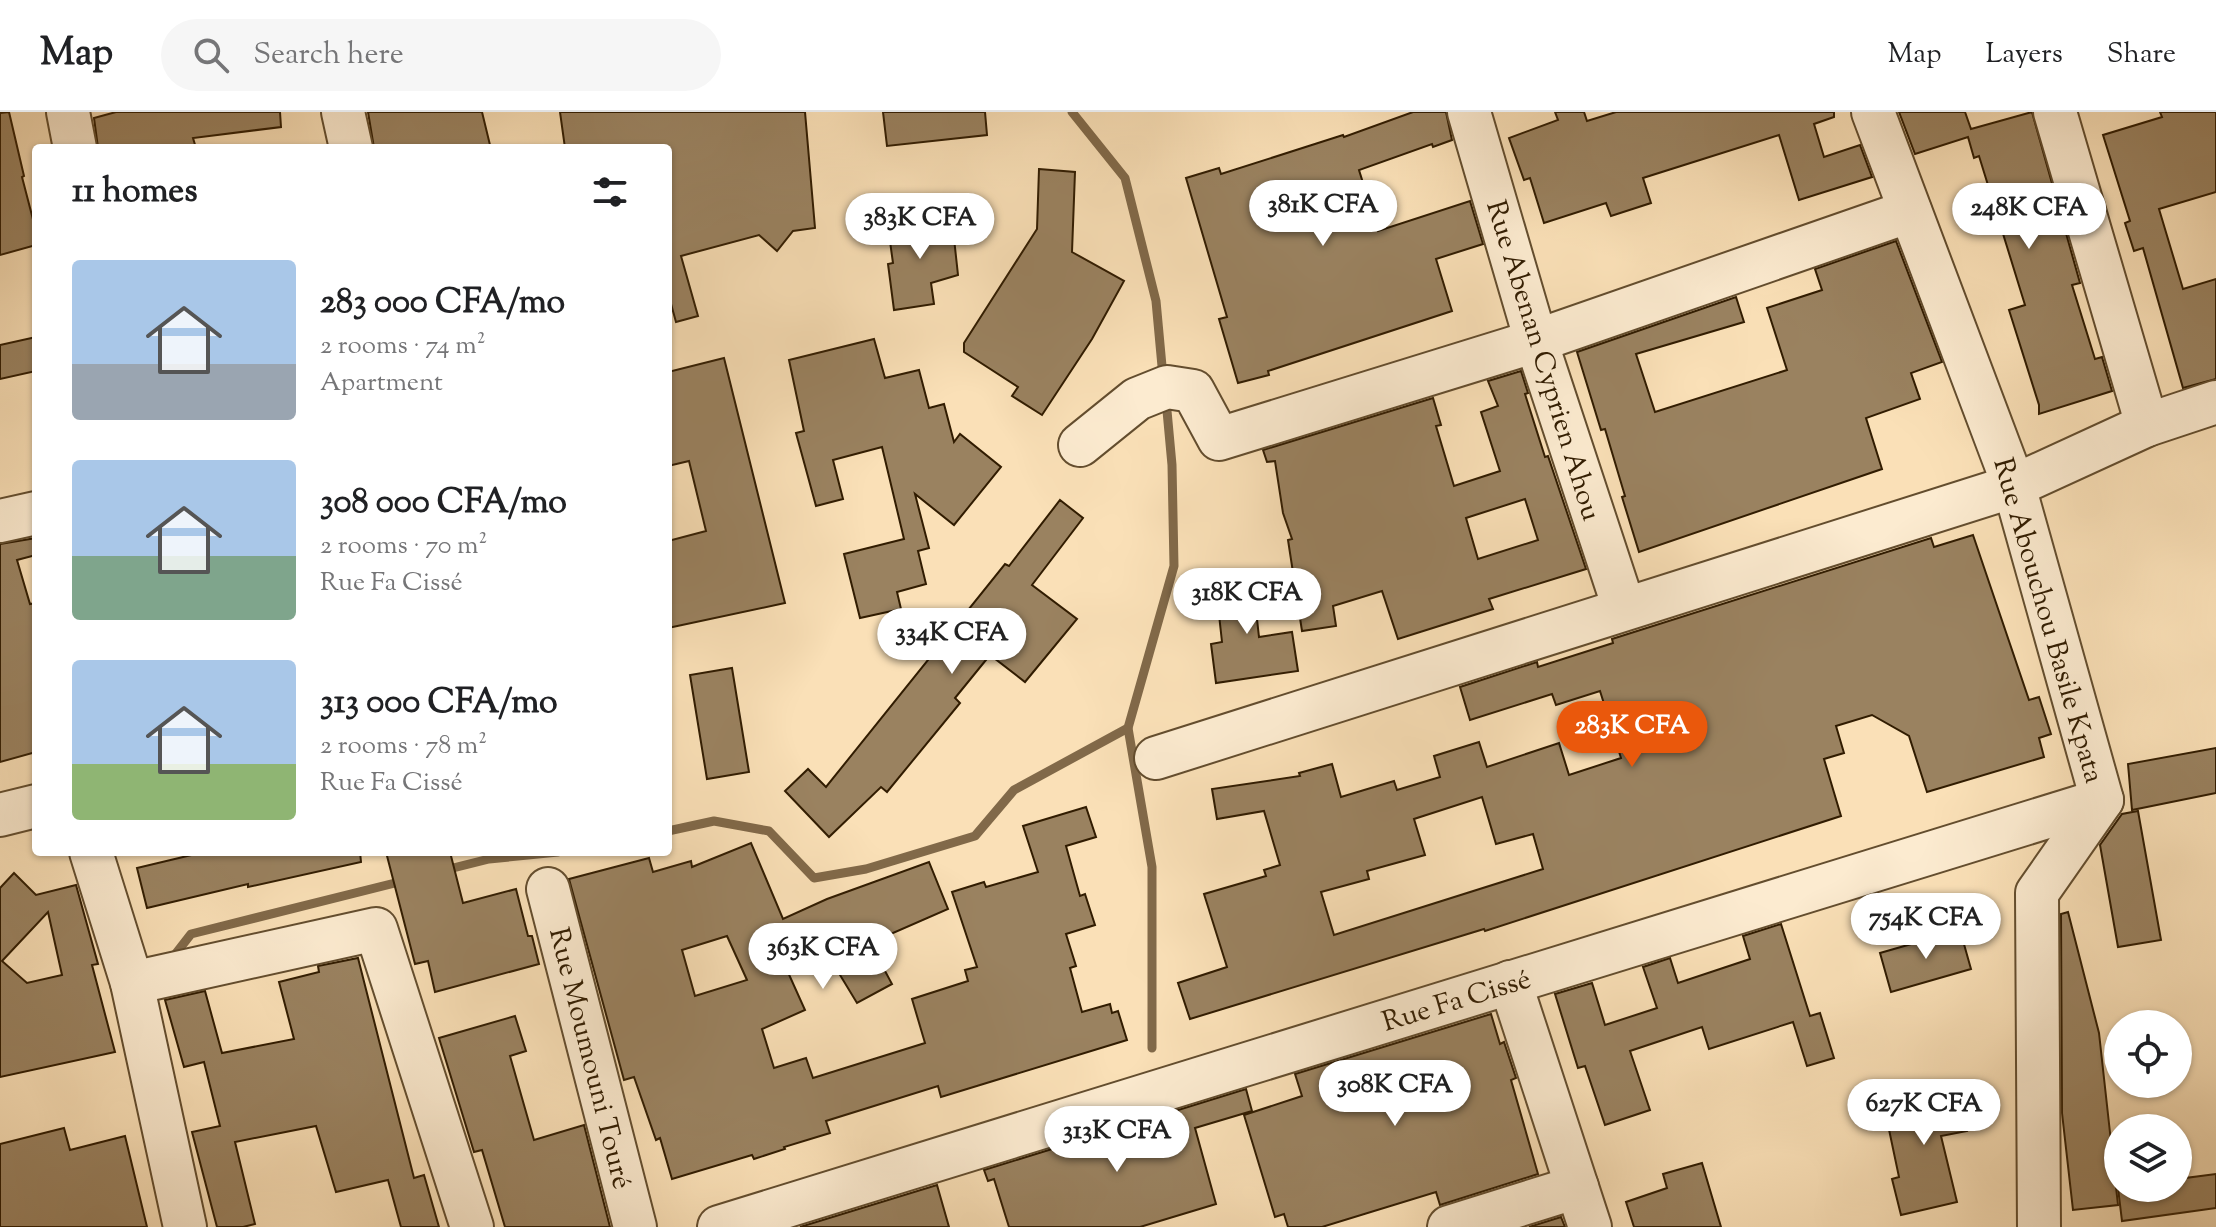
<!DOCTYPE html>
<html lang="en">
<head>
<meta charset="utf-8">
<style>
	:root { --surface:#fff; --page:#f6f6f6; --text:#202124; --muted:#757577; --line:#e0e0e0; --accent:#ea580c }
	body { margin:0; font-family:"Sorts Mill Goudy",serif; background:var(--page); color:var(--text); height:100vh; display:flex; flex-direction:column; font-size:30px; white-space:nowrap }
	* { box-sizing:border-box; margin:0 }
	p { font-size:26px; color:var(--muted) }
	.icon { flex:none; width:44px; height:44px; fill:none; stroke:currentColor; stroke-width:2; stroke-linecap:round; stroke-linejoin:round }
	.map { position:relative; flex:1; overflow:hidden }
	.drawer { position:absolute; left:32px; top:32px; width:640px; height:712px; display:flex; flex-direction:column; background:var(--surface); border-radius:8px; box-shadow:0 2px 6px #0004 }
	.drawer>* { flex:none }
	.controls { position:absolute; left:2104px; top:898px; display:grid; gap:16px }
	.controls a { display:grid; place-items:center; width:88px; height:88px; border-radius:50%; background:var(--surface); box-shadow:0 2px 6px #0004; font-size:40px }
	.price { position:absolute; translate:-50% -68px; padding:0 18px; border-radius:28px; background:#fff; color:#222; font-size:26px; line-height:52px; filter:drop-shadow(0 2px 4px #0008) }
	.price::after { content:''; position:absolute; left:50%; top:48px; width:24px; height:18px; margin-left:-12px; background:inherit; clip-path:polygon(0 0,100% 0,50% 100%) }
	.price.active { background:var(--accent); color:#fff }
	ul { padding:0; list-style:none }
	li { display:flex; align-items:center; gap:24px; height:200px; padding:0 40px }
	li span { display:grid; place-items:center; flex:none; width:224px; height:160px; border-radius:8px; color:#555 }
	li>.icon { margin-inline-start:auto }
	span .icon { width:96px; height:96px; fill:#fffc; stroke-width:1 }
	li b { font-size:34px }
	h2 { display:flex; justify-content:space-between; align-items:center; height:96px; padding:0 40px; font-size:34px }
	header { display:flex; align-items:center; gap:48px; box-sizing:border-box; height:112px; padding:0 40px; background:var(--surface); border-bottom:2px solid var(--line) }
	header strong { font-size:38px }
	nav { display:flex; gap:44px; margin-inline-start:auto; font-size:28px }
	.search { width:560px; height:72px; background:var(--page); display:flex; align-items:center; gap:20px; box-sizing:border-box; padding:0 28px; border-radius:44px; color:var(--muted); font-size:30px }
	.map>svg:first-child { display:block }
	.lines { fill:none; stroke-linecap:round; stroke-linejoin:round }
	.stream { stroke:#816949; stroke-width:9 }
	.building { fill:#9a8260; stroke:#311c01; stroke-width:2; fill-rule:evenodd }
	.minor-casing { stroke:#634d2e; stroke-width:46 }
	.minor { stroke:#fcebd0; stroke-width:42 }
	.labels { text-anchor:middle; stroke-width:6; stroke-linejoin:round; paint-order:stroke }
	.street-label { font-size:28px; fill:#311c01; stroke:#fcebd0 }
</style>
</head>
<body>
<header>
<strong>Map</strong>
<div class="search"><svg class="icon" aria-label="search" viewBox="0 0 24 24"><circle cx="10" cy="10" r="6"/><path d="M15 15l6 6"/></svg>Search here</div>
<nav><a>Map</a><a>Layers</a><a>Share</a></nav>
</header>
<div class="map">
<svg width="2216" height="1115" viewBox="0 0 2216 1115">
	<rect width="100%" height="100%" fill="#fae0b7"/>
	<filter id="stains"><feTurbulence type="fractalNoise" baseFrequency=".0025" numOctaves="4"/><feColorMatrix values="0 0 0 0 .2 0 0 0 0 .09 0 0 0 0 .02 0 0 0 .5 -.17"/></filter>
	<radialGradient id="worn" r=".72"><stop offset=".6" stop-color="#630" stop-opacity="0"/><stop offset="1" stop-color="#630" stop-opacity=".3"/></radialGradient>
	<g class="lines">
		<g class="stream">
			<path d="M1072,0L1125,66L1156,189L1163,265"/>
			<path d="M668,719L714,709L769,719L814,766L866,757L975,724L1014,678L1128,616"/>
			<path d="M445,758L489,747L558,740"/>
			<path d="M170,849L191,822L403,769"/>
			<path d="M1152,936V755L1128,616L1174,454L1172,353L1166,288"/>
		</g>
	</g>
	<g class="building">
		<path d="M9,0L24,64L22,65L36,119V133L0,143V1Z"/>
		<path d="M116,0H280L281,15L193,26L196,36H98L94,6Z"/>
		<path d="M368,0H482L490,33L478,36H374Z"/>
		<path d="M560,0H805L815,116L793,119L777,139L759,123L681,144L698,204L676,210L668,181V36H565Z"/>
		<path d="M883,0H985L987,23L887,34Z"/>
		<path d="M1413,0H1446L1452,28L1433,35L1432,32L1359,58L1378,119L1470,89L1483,132L1436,147L1452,199L1268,259L1269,263L1238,271L1219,207L1227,205L1186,66L1219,56L1221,62L1343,23L1344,25Z"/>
		<path d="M1555,0H1584L1587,9L1616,0H1834V5L1814,12L1824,45L1860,33L1872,65L1799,88L1779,23L1643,66L1651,91L1611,104L1606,91L1544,111L1530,66L1524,68L1509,26L1558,8Z"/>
		<path d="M1899,0H1965L1971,17L2032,0L2080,171L2072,173L2095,247L2102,245L2112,279L2039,302V293L2009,198L2025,193L1979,44L1974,46L1968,25L1915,42Z"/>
		<path d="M2160,0H2216V80L2159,97L2183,177L2216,167V267L2183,276L2143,136L2134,139L2125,111L2130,109L2103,23L2162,5Z"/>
		<path d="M1039,57L1075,60L1072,140L1124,169L1092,227L1042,303L1012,284L1018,275L964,240V231L1037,117Z"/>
		<path d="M952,108L958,163L931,171L934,192L894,198L888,152L893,151L888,115Z"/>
		<path d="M1896,129L1942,250L1911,261L1920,287L1866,306L1882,357L1639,440L1622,385L1625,384L1605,317L1601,318L1577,240L1736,185L1744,210L1636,242L1655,300L1787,258L1767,196L1822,178L1815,157Z"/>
		<path d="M36,225V259L0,267V233Z"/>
		<path d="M874,227L885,266L919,258L929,296L944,292L954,330L960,322L1001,355L954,413L915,382L929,436L918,439L926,472L897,480L901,497L860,506L844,442L904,427L882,335L833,348L843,387L816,394L796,321L804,319L789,248Z"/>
		<path d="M724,246L785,491L668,516V429L706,419L689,349L668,354V260Z"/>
		<path d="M1521,259L1528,281L1525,282L1545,345L1548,344L1586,457L1489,487L1493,497L1398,527L1382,479L1333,494L1336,514L1302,519L1288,428L1292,427L1283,401L1275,349L1267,350L1263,338L1433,286L1441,313L1436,314L1454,374L1500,359L1481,300L1498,294L1488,269ZM1525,387L1538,428L1478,447L1466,406Z"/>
		<path d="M1060,388L1083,406L1032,473L1077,507L1025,570L990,543L955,586L960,591L887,680L881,675L829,725L785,679L808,657L826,675L1005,452L1009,454Z"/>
		<path d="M1973,423L2029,588L2039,585L2051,622L2039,626L2044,645L1927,680L1909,624L1872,603L1836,614L1844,641L1824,647L1841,704L1485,819L1484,817L1190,907L1178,871L1227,855L1204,782L1266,764L1264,758L1280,753L1264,699L1217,707L1212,677L1300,664L1299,661L1332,652L1341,685L1394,669L1397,678L1440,665L1434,644L1479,630L1487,655L1559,631L1569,663L1621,646L1600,579L1556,593L1552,582L1470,608L1460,575L1537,550L1538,555L1613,531L1612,527L1931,426L1934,435ZM1482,685L1496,732L1533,722L1543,757L1334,823L1321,780L1369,767L1367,759L1425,743L1414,707Z"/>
		<path d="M36,426V443L17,448L30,492L36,491V640L0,650V432Z"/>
		<path d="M1252,462L1259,525L1292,520L1298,559L1216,571L1211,532L1222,530L1215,466Z"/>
		<path d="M732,556L749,660L707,667L690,563Z"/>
		<path d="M2216,636V681L2132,698L2128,652Z"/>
		<path d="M1086,695L1096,725L1066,734L1080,784L1085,782L1095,813L1066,822L1076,854L1070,856L1082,900L1110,892L1112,901L1118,899L1127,928L941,985L938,974L826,1009L830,1021L784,1035L785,1037L754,1047L752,1043L672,1067L660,1026L656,1028L634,965L624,968L569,767L649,746L653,760L691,749L692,755L751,731L783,807L827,787L929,750L948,797L870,831L892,872L857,891L820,830L782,847L805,898L762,917L774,956L806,946L813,966L925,931L912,887L968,869L965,858L977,855L952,780L984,770L986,775L1038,760L1023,714ZM727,824L747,868L695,884L682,838Z"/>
		<path d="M2138,699L2161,828L2118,835L2100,733L2122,702Z"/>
		<path d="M204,740H360L361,750L248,775V772L147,796L137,756Z"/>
		<path d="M386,740H450L463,791L516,777L528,824H532L539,852L435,880L428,849L415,852Z"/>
		<path d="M14,761L36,783L76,773L98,852L92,853L115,940L0,965V776ZM48,800L62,863L27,871L2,849Z"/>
		<path d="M2068,800L2099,921L2118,1093L2073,1098L2062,1001L2061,802Z"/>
		<path d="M1781,812L1810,904L1820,901L1834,946L1807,954L1793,910L1709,937L1702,915L1630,939L1650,998L1605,1013L1585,954L1578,956L1555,882L1592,871L1605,913L1657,896L1643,855L1670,846L1678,871L1750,847L1743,824Z"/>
		<path d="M1960,818L1971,857L1891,880L1880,841Z"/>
		<path d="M358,846L414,1066L424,1063L439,1115H401L388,1068L336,1080L316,1014L235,1030L255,1112L243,1115H217L192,1020L220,1014L204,950L184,955L165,888L205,879L222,941L294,927L279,870L319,860L318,854Z"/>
		<path d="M1491,902L1500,932L1504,930L1516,966L1511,968L1538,1062L1440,1093L1436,1080L1322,1115H1288L1284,1102L1275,1105L1244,1003L1302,984L1295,962Z"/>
		<path d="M515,904L526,939L510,944L534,1028L584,1013L610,1115H505L482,1038L474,1040L439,926Z"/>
		<path d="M1958,974L1967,1019L1941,1024L1957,1090L1901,1103L1892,1067L1899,1065L1883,989Z"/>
		<path d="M1246,977L1252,999L1195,1016L1216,1092L1140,1115H1009L994,1067L988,1069L984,1058Z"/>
		<path d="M64,1016L70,1038L125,1024L147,1115H0V1032Z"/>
		<path d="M1702,1051L1721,1115H1634L1626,1090L1667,1076L1663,1062Z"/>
		<path d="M2216,1062V1096L2122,1109L2118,1076H2178V1067Z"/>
		<path d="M937,1073L949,1115H800Z"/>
		<path d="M1561,1105L1565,1115H1529Z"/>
	</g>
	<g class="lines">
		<g class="minor-casing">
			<g id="minor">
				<path d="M68,0L75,36"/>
				<path d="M343,0L351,36"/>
				<path d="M1469,0L1536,229L1624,496"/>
				<path d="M1873,0L2014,374L2102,688L2037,781L2039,1115"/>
				<path d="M2055,0L2147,313"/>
				<path d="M1080,333L1137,287L1167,275L1193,279L1219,327L1536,229L1910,99"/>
				<path d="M0,409L36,401"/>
				<path d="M1156,646L2014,374L2147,313L2216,290"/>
				<path d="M0,703L36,694"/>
				<path d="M91,740L132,871L185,1115"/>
				<path d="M548,777L635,1115"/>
				<path d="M1510,870L1590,1115"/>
				<path d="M132,871L376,817L472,1115"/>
				<path d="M719,1115L2102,688"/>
				<path d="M1449,1115L1577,1075"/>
			</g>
		</g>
		<use href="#minor" class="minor"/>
	</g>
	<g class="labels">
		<g class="street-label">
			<text transform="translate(1545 248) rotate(73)" y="10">Rue Abenan Cyprien Ahou</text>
			<text transform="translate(2050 508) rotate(74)" y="10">Rue Abouchou Basile Kpata</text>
			<text transform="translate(1456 887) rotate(-17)" y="10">Rue Fa Cissé</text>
			<text transform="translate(592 946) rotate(76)" y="10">Rue Moumouni Touré</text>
		</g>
	</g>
	<rect width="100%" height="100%" filter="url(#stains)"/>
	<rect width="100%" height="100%" fill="url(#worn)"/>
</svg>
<div class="controls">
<a><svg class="icon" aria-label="locate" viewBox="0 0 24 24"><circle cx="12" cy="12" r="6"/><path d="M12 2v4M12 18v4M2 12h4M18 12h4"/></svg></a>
<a><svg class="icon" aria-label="layers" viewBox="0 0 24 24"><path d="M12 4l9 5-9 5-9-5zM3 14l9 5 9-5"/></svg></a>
</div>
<b class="price" style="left:1323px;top:136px">381K CFA</b>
<b class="price" style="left:2029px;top:139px">248K CFA</b>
<b class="price" style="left:920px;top:149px">383K CFA</b>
<b class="price" style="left:1247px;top:524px">318K CFA</b>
<b class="price" style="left:952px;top:564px">334K CFA</b>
<b class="price active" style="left:1632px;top:657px">283K CFA</b>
<b class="price" style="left:1926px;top:849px">754K CFA</b>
<b class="price" style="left:823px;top:879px">363K CFA</b>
<b class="price" style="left:1395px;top:1016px">308K CFA</b>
<b class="price" style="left:1924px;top:1035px">627K CFA</b>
<b class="price" style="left:1117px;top:1062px">313K CFA</b>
<section class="drawer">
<h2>11 homes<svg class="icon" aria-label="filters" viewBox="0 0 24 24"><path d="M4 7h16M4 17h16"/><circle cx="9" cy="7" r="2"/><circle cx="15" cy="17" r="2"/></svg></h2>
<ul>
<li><span style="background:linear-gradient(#a9c7e8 65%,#9aa5b1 0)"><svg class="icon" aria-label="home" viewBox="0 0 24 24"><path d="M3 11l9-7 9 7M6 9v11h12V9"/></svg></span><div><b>283 000 CFA/mo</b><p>2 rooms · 74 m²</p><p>Apartment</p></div></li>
<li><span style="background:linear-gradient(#a9c7e8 60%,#7fa58c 0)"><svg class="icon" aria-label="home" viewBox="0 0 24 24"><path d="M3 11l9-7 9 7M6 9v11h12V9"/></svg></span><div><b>308 000 CFA/mo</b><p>2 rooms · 70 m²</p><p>Rue Fa Cissé</p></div></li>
<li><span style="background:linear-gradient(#a9c7e8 65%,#8fb573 0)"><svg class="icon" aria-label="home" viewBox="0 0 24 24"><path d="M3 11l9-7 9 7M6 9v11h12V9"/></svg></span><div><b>313 000 CFA/mo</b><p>2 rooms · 78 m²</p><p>Rue Fa Cissé</p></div></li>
</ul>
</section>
</div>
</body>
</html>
